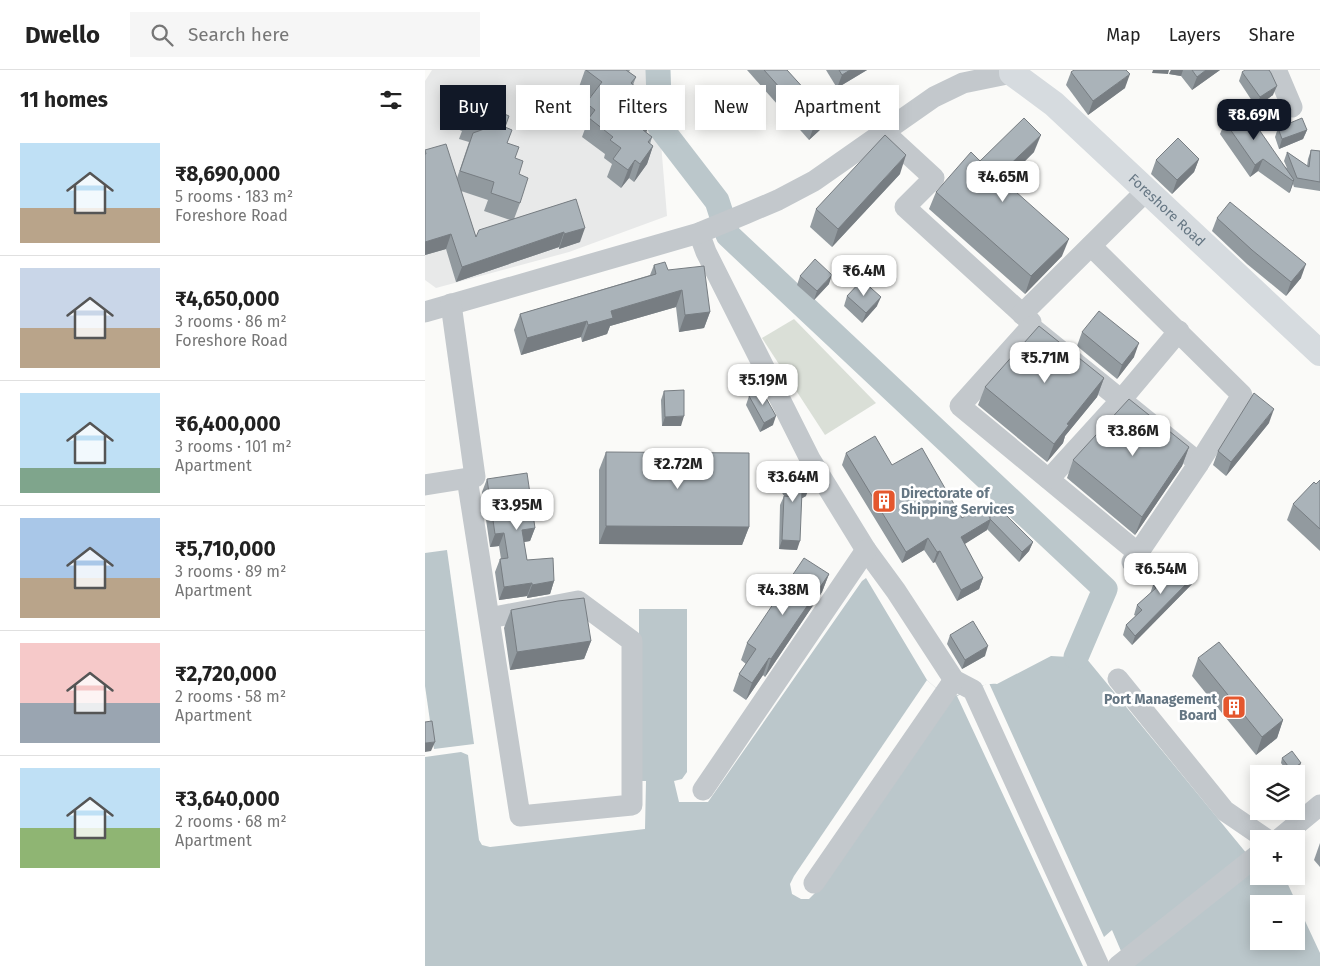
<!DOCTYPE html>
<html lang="en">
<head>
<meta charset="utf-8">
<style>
	:root { --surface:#fff; --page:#f6f6f6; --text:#222; --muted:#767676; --line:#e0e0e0; --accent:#111827 }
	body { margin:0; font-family:"Fira Sans",sans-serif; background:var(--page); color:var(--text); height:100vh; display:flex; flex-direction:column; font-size:19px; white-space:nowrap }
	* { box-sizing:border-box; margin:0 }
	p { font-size:16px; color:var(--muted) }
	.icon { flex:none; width:28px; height:28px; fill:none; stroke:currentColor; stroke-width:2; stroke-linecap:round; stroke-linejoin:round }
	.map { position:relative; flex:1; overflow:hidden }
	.details { display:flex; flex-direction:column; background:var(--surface); width:425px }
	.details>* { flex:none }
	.hud { position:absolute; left:15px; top:15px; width:475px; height:45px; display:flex; gap:10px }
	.fabs { position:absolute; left:825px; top:695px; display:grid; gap:10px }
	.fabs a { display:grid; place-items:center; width:55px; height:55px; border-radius:0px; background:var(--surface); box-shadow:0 2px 12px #0003; font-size:25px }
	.price { position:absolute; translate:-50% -42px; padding:0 11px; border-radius:10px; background:#fff; color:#222; font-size:16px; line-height:32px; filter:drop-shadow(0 1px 2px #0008) }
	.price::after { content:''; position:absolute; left:50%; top:30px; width:15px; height:11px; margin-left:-8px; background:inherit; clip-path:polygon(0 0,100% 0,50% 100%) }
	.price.current { background:var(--accent); color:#fff }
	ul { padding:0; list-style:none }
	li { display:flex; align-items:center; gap:15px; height:125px; padding:0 20px }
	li+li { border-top:1px solid var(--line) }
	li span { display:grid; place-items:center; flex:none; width:140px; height:100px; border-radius:0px; color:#555 }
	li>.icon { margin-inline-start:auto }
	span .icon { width:60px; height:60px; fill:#fffc; stroke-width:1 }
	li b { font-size:21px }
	h2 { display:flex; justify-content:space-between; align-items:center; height:60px; padding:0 20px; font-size:21px }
	.tag { padding:0 18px; border-radius:0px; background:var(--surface); box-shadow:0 2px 12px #0003; font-size:18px; line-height:45px }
	.tag.current { background:var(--accent); color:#fff }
	header { display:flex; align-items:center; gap:30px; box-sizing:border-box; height:70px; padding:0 25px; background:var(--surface); border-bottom:1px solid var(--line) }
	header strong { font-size:24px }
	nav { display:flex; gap:28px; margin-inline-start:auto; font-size:18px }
	.search { width:350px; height:45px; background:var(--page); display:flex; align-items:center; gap:12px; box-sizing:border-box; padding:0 18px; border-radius:0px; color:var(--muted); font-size:19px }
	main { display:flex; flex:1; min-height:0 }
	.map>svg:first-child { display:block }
	.built { fill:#e8e9e9 }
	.green { fill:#dadfd7 }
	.water { fill:#bbc7cb; fill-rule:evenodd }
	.pier { fill:#fafaf8 }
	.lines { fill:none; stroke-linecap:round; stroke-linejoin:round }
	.river { stroke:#bbc7cb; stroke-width:25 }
	.minor { stroke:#c3c8cc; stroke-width:21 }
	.major { stroke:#d6dbdf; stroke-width:26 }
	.wall { fill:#929a9f; fill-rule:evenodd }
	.shaded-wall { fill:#777d82 }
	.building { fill:#aab3b9; stroke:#777d82 }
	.labels { text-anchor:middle; stroke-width:5; stroke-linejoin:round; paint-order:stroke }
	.street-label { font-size:14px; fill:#657683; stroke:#fff }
	.poi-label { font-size:14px; font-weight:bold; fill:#657683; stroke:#fff; text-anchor:start }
</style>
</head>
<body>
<header>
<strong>Dwello</strong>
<div class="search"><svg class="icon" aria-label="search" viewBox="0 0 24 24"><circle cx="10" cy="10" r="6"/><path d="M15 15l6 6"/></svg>Search here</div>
<nav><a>Map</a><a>Layers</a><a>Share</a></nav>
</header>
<main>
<section class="details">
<h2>11 homes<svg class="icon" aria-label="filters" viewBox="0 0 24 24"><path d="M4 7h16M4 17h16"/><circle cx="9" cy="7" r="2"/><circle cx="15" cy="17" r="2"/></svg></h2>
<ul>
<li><span style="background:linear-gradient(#bfe0f5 65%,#b9a48a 0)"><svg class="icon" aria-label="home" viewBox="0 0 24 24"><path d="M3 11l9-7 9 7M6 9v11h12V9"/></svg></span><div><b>₹8,690,000</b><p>5 rooms · 183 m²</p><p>Foreshore Road</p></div></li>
<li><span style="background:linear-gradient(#c9d6e8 60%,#b9a48a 0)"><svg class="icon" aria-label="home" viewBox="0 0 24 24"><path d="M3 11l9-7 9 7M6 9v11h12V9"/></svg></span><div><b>₹4,650,000</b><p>3 rooms · 86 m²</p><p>Foreshore Road</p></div></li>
<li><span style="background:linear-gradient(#bfe0f5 75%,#7fa58c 0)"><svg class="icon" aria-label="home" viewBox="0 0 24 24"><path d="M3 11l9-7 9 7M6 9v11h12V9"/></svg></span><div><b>₹6,400,000</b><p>3 rooms · 101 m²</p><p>Apartment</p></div></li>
<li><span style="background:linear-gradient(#a9c7e8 60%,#b9a48a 0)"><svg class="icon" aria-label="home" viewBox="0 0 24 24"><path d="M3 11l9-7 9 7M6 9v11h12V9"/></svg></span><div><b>₹5,710,000</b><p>3 rooms · 89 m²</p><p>Apartment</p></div></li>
<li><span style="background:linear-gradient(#f6c9c9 60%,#9aa5b1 0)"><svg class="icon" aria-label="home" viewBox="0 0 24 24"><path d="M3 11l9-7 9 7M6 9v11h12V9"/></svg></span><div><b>₹2,720,000</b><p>2 rooms · 58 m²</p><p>Apartment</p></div></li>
<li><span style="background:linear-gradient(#bfe0f5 60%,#8fb573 0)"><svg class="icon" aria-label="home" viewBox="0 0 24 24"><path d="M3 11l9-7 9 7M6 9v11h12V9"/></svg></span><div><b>₹3,640,000</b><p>2 rooms · 68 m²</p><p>Apartment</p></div></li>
</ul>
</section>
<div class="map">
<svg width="895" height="896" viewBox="0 0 895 896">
	<rect width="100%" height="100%" fill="#fafaf8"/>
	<path class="built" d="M7,0H230L242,146L144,182L11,218L0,210V11Z"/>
	<path class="green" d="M369,249L451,333L400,365L337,268Z"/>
	<g class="water">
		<path d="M22,480L49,674L9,679L0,616V483Z"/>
		<path d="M441,508L502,610L522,628C539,625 556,612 572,614L626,586L661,588L827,790L834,796V806H859L895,883V896H0V687L36,682L43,685L54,770L57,775L65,777L220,759L221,711H214V539H262V702L257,709L249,711L254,732H283L437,511ZM834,834H871V871H834Z"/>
	</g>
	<g class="pier">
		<path d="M502,610L522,628L391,822L384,829H376L367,824L365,814L369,806Z"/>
		<path d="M564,613L679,867L687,860L696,881L708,896H658L532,626Z"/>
	</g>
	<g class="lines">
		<path class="river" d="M233,0L235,57L292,131L303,165L680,519L651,587"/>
		<g class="minor">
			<path d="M848,0L853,4L867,37"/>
			<path d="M459,62L509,108L480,137L606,252V257L774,393"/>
			<path d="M274,163L281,182L385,389L441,480L471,521L529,610L548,620L674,896"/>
			<path d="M666,176L817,325L774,393L707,492"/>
			<path d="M0,242L274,163L320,144L353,130L389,111L509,27L538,13L587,3"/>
			<path d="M597,244L721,121"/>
			<path d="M606,257L535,336L713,483"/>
			<path d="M42,408L95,746L207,735V571L153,531L64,548"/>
			<path d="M624,409L696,330L754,261"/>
			<path d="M0,415L50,407L26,234"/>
			<path d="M693,609L800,741L841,769"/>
			<path d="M278,720L441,480"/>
			<path d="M854,769L895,735"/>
			<path d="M389,813L529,610"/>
			<path d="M693,896L834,784"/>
		</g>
		<path class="major" id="s1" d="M587,0V3L629,34L895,283"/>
	</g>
	<g class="wall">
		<path d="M160,0H205L204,2L211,7L208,15L216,21L212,31L218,44L226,50L221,62L227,67L225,74L228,76L222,94L209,112L204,108L196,118L182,107L187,94L179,88L180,84L157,67L161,56L155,51L161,33L166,27L154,17Z"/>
		<path d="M322,0H362L397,58L384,70Z"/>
		<path d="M401,0H442L412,18Z"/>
		<path d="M746,0H795L767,20L756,6L744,4Z"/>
		<path d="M646,2L700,18L663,45L641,15Z"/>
		<path d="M817,2L848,25L831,37L814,11Z"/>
		<path d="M45,22L68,30L75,42L80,57L82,73L90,88L94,104L95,133L89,149L151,129L155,172L134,179V177L31,212L21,179L0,185V80L32,108L44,72L34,69L37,61L32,59ZM36,121L63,130L59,141L85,150L51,167Z"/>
		<path d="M800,52L862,98L859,91L862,82L882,96L883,89L886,80L895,81V121L869,117L868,114L865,122L864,123L833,101L825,107L795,64Z"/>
		<path d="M853,58L882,60L878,69L854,79L850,67Z"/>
		<path d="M609,82L579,112L637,186L600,224L504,139L511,122L555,91Z"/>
		<path d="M774,89L769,102L747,124L726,104L731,90Z"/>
		<path d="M475,104L407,177L385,157L391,139Z"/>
		<path d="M792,148L876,208L861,226L822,194L787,161Z"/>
		<path d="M229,195L243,200L285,242L279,258L254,262L251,237L185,256L182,264L157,272L156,267L96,285L89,260L95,244L225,205Z"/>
		<path d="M375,206L404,214L389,230L372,215Z"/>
		<path d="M422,226L452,236L437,253L419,236Z"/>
		<path d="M657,262L709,287L692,309L652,276Z"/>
		<path d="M679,308L672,327L640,366L638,373L622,392L553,335L560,317Z"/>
		<path d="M239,321L256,356H237L236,330Z"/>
		<path d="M324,326L348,355L335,362L321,335Z"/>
		<path d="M844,353L801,406L788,395L793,381Z"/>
		<path d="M764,377L757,396L710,465L642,408L648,390Z"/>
		<path d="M181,382L324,457L317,475L174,474V400Z"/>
		<path d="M421,383L467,395L537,448L565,447L608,472L604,481L594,492L562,459V460L539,474L558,508L554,519L532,531L510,492L508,493L499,480L477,493L417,395Z"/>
		<path d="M355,403L381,426L377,428L372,480L354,479L355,435L359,426L351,413Z"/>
		<path d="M62,409L110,458L105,471L99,472L102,490L129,511L125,524L102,528V526L74,530L70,502L75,489H76L74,476L65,477L57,422Z"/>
		<path d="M895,410V481L862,450L868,434Z"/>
		<path d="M404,504L397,522L340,607L338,605L321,630L308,621L314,604L321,594L316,590L322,573Z"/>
		<path d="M770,505L767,514L707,575L698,565L701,555L711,546L709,545L712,535L725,524L728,515Z"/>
		<path d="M86,540L166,571L159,589L85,600L79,558Z"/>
		<path d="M525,565L560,586L537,599L522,574Z"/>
		<path d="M773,588L858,650L852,668L831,685L767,606Z"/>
		<path d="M857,688L874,698L866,704H864L856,693Z"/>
		<path d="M895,773V797L889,790Z"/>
	</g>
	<g class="shaded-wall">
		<path d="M425,0H442L412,18L417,5Z"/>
		<path d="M728,0H744L743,4L727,3Z"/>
		<path d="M746,0H758L756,6L744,4Z"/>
		<path d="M781,0H795L767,20L772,7Z"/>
		<path d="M705,4L700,18L663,45L668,31Z"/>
		<path d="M852,16L848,25L831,37L835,27Z"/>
		<path d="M216,21L209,39L210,29Z"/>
		<path d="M402,44L397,58L384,70L389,56Z"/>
		<path d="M226,50L219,68L218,60Z"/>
		<path d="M882,60L878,69L854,79L857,69Z"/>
		<path d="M616,65L609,82L567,124L573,106Z"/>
		<path d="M228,76L222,94L209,112L215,94Z"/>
		<path d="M481,85L475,104L407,177L413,159Z"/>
		<path d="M774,89L769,102L747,124L752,110Z"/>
		<path d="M838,89L833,101L825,107L830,95Z"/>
		<path d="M210,90L204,108L196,118L203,100Z"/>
		<path d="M869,110L865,122L864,123L868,111Z"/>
		<path d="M160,158L155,172L134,179L139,164Z"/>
		<path d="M139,162L134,177L31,212L37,197Z"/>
		<path d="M26,164L21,179L0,185V172Z"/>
		<path d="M644,169L637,186L600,224L606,206Z"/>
		<path d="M881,194L876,208L861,226L866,212Z"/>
		<path d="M407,205L404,214L389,230L392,221Z"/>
		<path d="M257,220L251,237L185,256L182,264L157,272L163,255L186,241Z"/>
		<path d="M456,227L452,236L437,253L441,243Z"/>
		<path d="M285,242L279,258L254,262L260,245Z"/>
		<path d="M162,251L156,267L96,285L102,268Z"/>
		<path d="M714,273L709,287L692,309L697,295Z"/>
		<path d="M679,308L672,327L640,366L638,373L622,392L629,374L642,354Z"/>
		<path d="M849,339L844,353L801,406L806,392Z"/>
		<path d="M259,346L256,356H237L240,347Z"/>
		<path d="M351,346L348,355L335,362L339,353Z"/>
		<path d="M764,377L757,396L710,465L717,447Z"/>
		<path d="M385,416L381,426L374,430L377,421Z"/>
		<path d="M566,449L562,460L532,479L536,467Z"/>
		<path d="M181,456L324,457L317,475L174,474Z"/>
		<path d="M110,458L105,471L92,473L97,460Z"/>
		<path d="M79,463L74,476L65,477L70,464Z"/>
		<path d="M503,468L499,480L477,493L481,482Z"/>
		<path d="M357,470L375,471L372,480L354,479Z"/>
		<path d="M608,472L604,481L594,492L597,482Z"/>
		<path d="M515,481L510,492L508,493L512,482Z"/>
		<path d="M404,504L397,522L340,607L346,589Z"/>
		<path d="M770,505L767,514L707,575L710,566Z"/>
		<path d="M558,508L554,519L532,531L536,520Z"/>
		<path d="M129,511L125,524L102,528L107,515Z"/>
		<path d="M107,513L102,526L74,530L79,517Z"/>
		<path d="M166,571L159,589L85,600L92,582Z"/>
		<path d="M563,576L560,586L537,599L540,590Z"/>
		<path d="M344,588L338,605L321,630L327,613Z"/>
		<path d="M858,650L852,668L831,685L837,667Z"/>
		<path d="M10,672L6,681L0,682V673Z"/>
		<path d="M876,693L874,698L866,704H865L866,700Z"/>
	</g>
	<g class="building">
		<path d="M161,0H201L211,7L206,13L216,21L210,29L221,37L216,43L226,50L218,60L227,67L223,72L228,76L215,94L210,90L203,100L188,89L196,78L185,70L188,67L164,48L170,40L161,33L177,12Z"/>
		<path d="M339,0H362L402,44L389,56Z"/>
		<path d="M414,0H425L417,5Z"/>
		<path d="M649,0H701L705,4L668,31L646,2Z"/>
		<path d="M767,0H781L772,7Z"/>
		<path d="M820,0H844L846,3L852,16L835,27L817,2Z"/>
		<path d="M53,17L71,23L68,30L78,33L75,42L84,46L80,57L87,60L82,73L94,77L90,88L98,91L94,104L103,108L95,133L66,123L69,112L35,101L48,63L62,58L41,51L44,43L39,41L45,22L51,24Z"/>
		<path d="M819,38L869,110L868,111L838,89L830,95L800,52Z"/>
		<path d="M599,48L616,65L573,106L644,169L606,206L511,122L546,82L555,91Z"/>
		<path d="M877,48L882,60L857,69L853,58Z"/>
		<path d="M460,65L481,85L413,159L391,139Z"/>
		<path d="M753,68L774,89L752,110L731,90Z"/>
		<path d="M21,74L51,167L54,160L151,129L160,158L139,164V162L37,197L26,164L0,172V84H1L0,80Z"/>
		<path d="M886,80L895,81V112L872,108L862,82L884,97Z"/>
		<path d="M805,132L881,194L866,212L827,180L792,148Z"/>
		<path d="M390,189L407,205L392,221L375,206Z"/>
		<path d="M240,192L243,200L279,196L285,242L260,245L257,220L186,241L188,248L163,255L162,251L102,268L95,244L231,204L229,195Z"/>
		<path d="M437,210L456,227L441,243L422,226Z"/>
		<path d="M674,241L714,273L697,295L657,262Z"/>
		<path d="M614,256L679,308L642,354L644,355L629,374L560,317Z"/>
		<path d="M336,319L351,346L339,353L324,326Z"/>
		<path d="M259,320V346L240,347L239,321Z"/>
		<path d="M829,323L849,339L806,392L793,381Z"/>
		<path d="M704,329L764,377L717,447L648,390Z"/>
		<path d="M450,366L467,395L497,378L537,448L557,435L566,449L536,467L558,508L536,520L515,481L512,482L503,468L481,482L421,383Z"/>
		<path d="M181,382L324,383V457L181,456Z"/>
		<path d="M372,394L385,416L377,421L375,471L357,470L359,426L368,427L355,403Z"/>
		<path d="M102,403L110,458L97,460L102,490L128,488L129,511L107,515V513L79,517L75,489L83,488L79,463L70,464L62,409Z"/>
		<path d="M895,410V459L868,434L889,412L891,414Z"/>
		<path d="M574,438L608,472L597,482L565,449V447Z"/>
		<path d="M379,488L404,504L346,589L344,588L327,613L314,604L331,579L322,573Z"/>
		<path d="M753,489L770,505L710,566L701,555L717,540L712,535L731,518L728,515Z"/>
		<path d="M159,528L166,571L92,582L86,540L133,531Z"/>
		<path d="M548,551L563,576L540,590L525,565Z"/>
		<path d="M794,572L858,650L837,667L773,588Z"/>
		<path d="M7,651L10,672L0,673V652Z"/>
		<path d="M867,681L876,693L866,700L857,688Z"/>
	</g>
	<defs>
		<g id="building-square" transform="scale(1.25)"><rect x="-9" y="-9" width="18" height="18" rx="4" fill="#e4572e" stroke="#fff"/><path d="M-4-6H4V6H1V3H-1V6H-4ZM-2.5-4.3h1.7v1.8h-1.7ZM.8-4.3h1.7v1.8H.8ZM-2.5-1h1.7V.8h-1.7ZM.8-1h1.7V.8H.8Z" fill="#fff"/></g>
	</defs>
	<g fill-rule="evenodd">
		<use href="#building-square" x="459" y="431"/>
		<use href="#building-square" x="809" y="637"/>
	</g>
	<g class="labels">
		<g class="street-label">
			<text dy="5" stroke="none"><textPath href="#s1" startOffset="210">Foreshore Road</textPath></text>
		</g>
		<g class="poi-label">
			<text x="476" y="428">Directorate of<tspan x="476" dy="16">Shipping Services</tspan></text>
			<text x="792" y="634" text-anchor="end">Port Management<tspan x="792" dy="16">Board</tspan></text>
		</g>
	</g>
</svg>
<div class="fabs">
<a><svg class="icon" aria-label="layers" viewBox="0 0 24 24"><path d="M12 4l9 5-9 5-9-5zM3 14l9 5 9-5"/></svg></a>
<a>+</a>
<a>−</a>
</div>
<b class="price current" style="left:829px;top:71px">₹8.69M</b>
<b class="price" style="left:578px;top:133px">₹4.65M</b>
<b class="price" style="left:439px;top:227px">₹6.4M</b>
<b class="price" style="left:620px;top:314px">₹5.71M</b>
<b class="price" style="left:338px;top:336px">₹5.19M</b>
<b class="price" style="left:708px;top:387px">₹3.86M</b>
<b class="price" style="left:253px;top:420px">₹2.72M</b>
<b class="price" style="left:368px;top:433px">₹3.64M</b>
<b class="price" style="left:92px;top:461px">₹3.95M</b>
<b class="price" style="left:736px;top:525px">₹6.54M</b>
<b class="price" style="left:358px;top:546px">₹4.38M</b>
<div class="hud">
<a class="tag current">Buy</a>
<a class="tag">Rent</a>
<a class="tag">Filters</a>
<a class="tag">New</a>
<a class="tag">Apartment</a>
</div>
</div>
</main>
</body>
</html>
